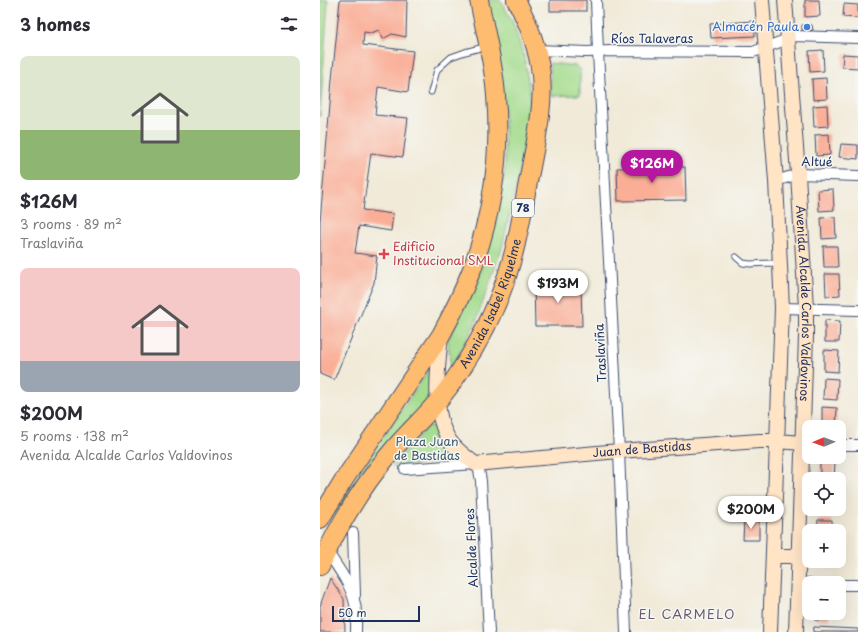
<!DOCTYPE html>
<html lang="en">
<head>
<meta charset="utf-8">
<style>
	:root { --surface:#fff; --page:#f7f7f7; --text:#2b2b33; --muted:#7c7c81; --accent:#b5179e }
	body { margin:0; font-family:"Playpen Sans",sans-serif; background:var(--page); color:var(--text); height:100vh; display:flex; flex-direction:column; font-size:15px; white-space:nowrap }
	* { box-sizing:border-box; margin:0 }
	p { font-size:13px; color:var(--muted) }
	.icon { flex:none; width:22px; height:22px; fill:none; stroke:currentColor; stroke-width:2; stroke-linecap:round; stroke-linejoin:round }
	.map { position:relative; flex:1; overflow:hidden }
	.panel { display:flex; flex-direction:column; background:var(--surface); width:320px }
	.panel>* { flex:none }
	.needle { width:26px; rotate:269deg }
	.buttons { position:absolute; left:482px; top:420px; display:grid; gap:8px }
	.buttons a { display:grid; place-items:center; width:44px; height:44px; border-radius:8px; background:var(--surface); box-shadow:0 4px 16px #0002; font-size:20px }
	.scale { position:absolute; left:12px; bottom:10px; width:88px; box-sizing:border-box; padding-left:4px; border:2px solid #1b2f5e; border-top:0; font-size:11px; line-height:14px; white-space:nowrap; color:#1b2f5e; -webkit-text-stroke:3px #f6f6f2; paint-order:stroke }
	.price { position:absolute; translate:-50% -34px; padding:0 9px; border-radius:14px; background:#fff; color:#222; font-size:13px; line-height:26px; filter:drop-shadow(0 1px 2px #0008) }
	.price::after { content:''; position:absolute; left:50%; top:24px; width:12px; height:9px; margin-left:-6px; background:inherit; clip-path:polygon(0 0,100% 0,50% 100%) }
	.price.selected { background:var(--accent); color:#fff }
	ul { padding:0; list-style:none }
	li { display:grid; align-content:center; gap:8px; height:212px; padding:0 20px }
	li span { display:grid; place-items:center; height:124px; border-radius:8px; color:#555 }
	li>.icon { margin-inline-start:auto }
	span .icon { width:72px; height:72px; fill:#fffc; stroke-width:1 }
	li b { font-size:17px }
	h2 { display:flex; justify-content:space-between; align-items:center; height:48px; padding:0 20px; font-size:17px }
	main { display:flex; flex:1; min-height:0 }
	.map>svg:first-child { display:block }
	.green { fill:#a5dc8e; stroke:#608676 }
	.building { fill:#faae96 }
	.lines { fill:none; stroke-linecap:round; stroke-linejoin:round }
	.lane-casing { stroke:#3b4b70; stroke-width:7 }
	.street-casing { stroke:#3b4b70; stroke-width:12 }
	.secondary-casing { stroke:#3b4b70; stroke-width:16 }
	.highway-casing { stroke:#3b4b70; stroke-width:20 }
	.lane { stroke:#fff; stroke-width:5 }
	.street { stroke:#fff; stroke-width:10 }
	.secondary { stroke:#ffe4c6; stroke-width:14 }
	.highway { stroke:#febc70; stroke-width:18 }
	.shop-dot { fill:#3f7fe0; stroke:#f6f6f2; stroke-width:1.5 }
	.health-dot { fill:#e0444e; stroke:#f6f6f2; stroke-width:1.5 }
	.labels { text-anchor:middle; stroke-width:3; stroke-linejoin:round; paint-order:stroke }
	.shield { fill:#f6f6f2; stroke:#5d6b8a; stroke-width:1 }
	.shield-label { font-size:11px; font-weight:bold; fill:#1b2f5e }
	.shop-label { font-size:12px; fill:#366cbe; stroke:#f6f6f2; text-anchor:end }
	.street-label { font-size:12px; fill:#1b2f5e; stroke:#f6f6f2 }
	.health-label { font-size:12px; fill:#be3a42; stroke:#f6f6f2; text-anchor:start }
	.park-label { font-size:12px; fill:#3e5a6a; stroke:#f6f6f2 }
	.neighbourhood-label { font-size:13px; letter-spacing:1px; fill:#695b72; stroke:#f6f6f2 }
</style>
</head>
<body>
<main>
<section class="panel">
<h2>3 homes<svg class="icon" aria-label="filters" viewBox="0 0 24 24"><path d="M4 7h16M4 17h16"/><circle cx="9" cy="7" r="2"/><circle cx="15" cy="17" r="2"/></svg></h2>
<ul>
<li><span style="background:linear-gradient(#dfe7d0 60%,#8fb573 0)"><svg class="icon" aria-label="home" viewBox="0 0 24 24"><path d="M3 11l9-7 9 7M6 9v11h12V9"/></svg></span><div><b>$126M</b><p>3 rooms · 89 m²</p><p>Traslaviña</p></div></li>
<li><span style="background:linear-gradient(#f6c9c9 75%,#9aa5b1 0)"><svg class="icon" aria-label="home" viewBox="0 0 24 24"><path d="M3 11l9-7 9 7M6 9v11h12V9"/></svg></span><div><b>$200M</b><p>5 rooms · 138 m²</p><p>Avenida Alcalde Carlos Valdovinos</p></div></li>
</ul>
</section>
<div class="map">
<svg width="538" height="632" viewBox="0 0 538 632">
	<rect width="100%" height="100%" fill="#f6f6f2"/>
	<filter id="ink" filterUnits="userSpaceOnUse"><feTurbulence type="fractalNoise" baseFrequency=".025" numOctaves="2"/><feDisplacementMap in="SourceGraphic" scale="8" xChannelSelector="R" yChannelSelector="G"/><feConvolveMatrix kernelMatrix="1 2 1 2 8 2 1 2 1" color-interpolation-filters="sRGB"/></filter>
	<filter id="wash" filterUnits="userSpaceOnUse"><feTurbulence type="fractalNoise" baseFrequency=".012" numOctaves="4" result="noise"/><feDisplacementMap in="SourceGraphic" scale="16" xChannelSelector="R" yChannelSelector="G"/><feGaussianBlur stdDeviation="0.9" result="paint"/><feColorMatrix in="noise" values="0 0 0 0 0 0 0 0 0 0 0 0 0 0 0 0 0 1.4 0 .05"/><feComposite in="paint" operator="in"/></filter>
	<g filter="url(#wash)">
		<rect width="100%" height="100%" fill="#f1ead8"/>
		<g class="green">
			<path d="M0,0H8L0,117Z"/>
			<path d="M166,0H180L192,20L204,56L210,94L204,150L182,248L155,324L131,369L128,340L158,279L174,229L185,168L184,108Z"/>
			<path d="M230,63L256,66L260,70V95L231,96Z"/>
			<path d="M113,363L110,398L43,474L9,524L21,501Z"/>
			<path d="M108,426H115L122,445L127,453L138,462L72,466Z"/>
		</g>
		<g id="blocks">
			<g class="building">
				<path d="M20,0H87L86,37L72,34L63,39L59,30L51,33L44,32L43,45L93,51L88,92L58,87L55,115L88,118L83,157L51,153L43,210L73,214L71,231L39,226L35,253L57,256L54,283L14,380L0,374V222L12,80Z"/>
				<rect x="230" y="0" width="36" height="11"/>
				<path d="M485,0H499L500,16L485,17Z"/>
				<path d="M524,4L538,5V18L523,17Z"/>
				<path d="M434,21L435,36L391,38L390,24Z"/>
				<path d="M482,25H492L493,30L484,31L482,29Z"/>
				<path d="M503,50L504,71L490,72L489,51Z"/>
				<path d="M523,54L538,55V68L522,67Z"/>
				<path d="M506,78L507,99L493,100L492,79Z"/>
				<path d="M507,105L508,126L494,127L493,106Z"/>
				<path d="M509,134L510,155L496,156L495,135Z"/>
				<path d="M521,144L538,145V159L519,157Z"/>
				<path d="M365,167L366,200L298,201L297,168Z"/>
				<path d="M513,189L514,210L499,211L498,190Z"/>
				<path d="M515,217L516,238L502,239L501,218Z"/>
				<path d="M503,246H517L518,267H504Z"/>
				<path d="M505,274H519L520,295L506,296Z"/>
				<path d="M214,283H261L262,326H215Z"/>
				<path d="M505,320L520,321L519,342H505Z"/>
				<path d="M504,350L519,351L518,372L504,371Z"/>
				<path d="M504,378L518,379L517,400L503,399Z"/>
				<path d="M502,407L517,408L516,427H502Z"/>
				<path d="M500,462L515,463L514,479H500Z"/>
				<path d="M424,519H439V540H423Z"/>
				<path d="M498,520H512V531H497Z"/>
				<rect x="496" y="561" width="15" height="5"/>
				<path d="M10,578L24,599L25,632H0V606Z"/>
				<rect x="495" y="613" width="14" height="7"/>
				<path d="M494,627L538,629V632H493Z"/>
			</g>
		</g>
	</g>
	<g filter="url(#ink)">
		<use href="#blocks" fill-opacity="0" stroke="#3b4b70" stroke-width="1"/>
		<g class="lines">
			<g class="lane-casing">
				<g id="lane">
					<path d="M111,92L117,70L131,57L145,52L160,48H165"/>
					<path d="M416,257L423,263L430,264L450,263L459,264"/>
				</g>
			</g>
			<g class="street-casing">
				<g id="street">
					<path d="M276,0L278,52L299,451L306,632"/>
					<path d="M217,50L267,52L290,51L433,52L468,39L474,36L538,38"/>
					<path d="M456,181L478,174L538,176"/>
					<path d="M462,308L538,310"/>
					<path d="M519,445H538"/>
					<path d="M85,469L155,464L159,470L161,481L169,632"/>
					<path d="M33,533L35,595"/>
					<path d="M7,551C17,567 31,584 35,604C37,613 36,623 36,632"/>
					<path d="M477,583H489"/>
					<path d="M519,585H538"/>
				</g>
			</g>
			<g class="secondary-casing">
				<g id="secondary">
					<path d="M442,0L456,181L462,308L450,632"/>
					<path id="s1" d="M465,0L478,174L486,308V336L476,632"/>
					<path id="s2" d="M121,335C118,367 111,413 130,441C137,451 147,457 155,464L299,451L439,441H457L483,443"/>
					<path d="M453,556H478"/>
				</g>
			</g>
			<g class="highway-casing">
				<g id="highway">
					<path d="M0,519L23,481L121,335C133,313 143,292 152,269C172,214 181,154 176,96C174,63 165,32 159,0"/>
					<path id="s3" d="M0,566C19,524 42,486 72,451C86,434 103,419 117,402C126,392 133,382 140,371C163,337 181,299 192,259C200,231 204,201 210,172C216,140 224,108 221,75C218,47 209,24 196,0"/>
				</g>
			</g>
			<use href="#lane" class="lane"/>
			<use href="#street" class="street"/>
			<use href="#secondary" class="secondary"/>
			<use href="#highway" class="highway"/>
		</g>
	</g>
	<circle class="shop-dot" cx="487" cy="27" r="4"/>
	<path class="health-dot" d="M62 248h4v4h4v4h-4v4h-4v-4h-4v-4h4z"/>
	<g class="labels">
		<rect class="shield" x="192" y="199" width="22" height="18" rx="3"/>
		<g class="shield-label">
			<text x="203" y="212">78</text>
		</g>
		<g class="shop-label">
			<text x="479" y="31">Almacén Paula</text>
		</g>
		<g class="street-label">
			<text x="332" y="43">Ríos Talaveras</text>
			<text transform="translate(497 162) rotate(1)" y="4">Altué</text>
			<text dy="4" stroke="none"><textPath href="#s3" startOffset="316">Avenida Isabel Riquelme</textPath></text>
			<text dy="4" stroke="none"><textPath href="#s1" startOffset="304">Avenida Alcalde Carlos Valdovinos</textPath></text>
			<text transform="translate(281 353) rotate(-93)" y="4">Traslaviña</text>
			<text dy="4" stroke="none"><textPath href="#s2" startOffset="310">Juan de Bastidas</textPath></text>
			<text transform="translate(152 548) rotate(-93)" y="4">Alcalde Flores</text>
		</g>
		<g class="health-label">
			<text x="73" y="251">Edificio<tspan x="73" dy="14">Institucional SML</tspan></text>
		</g>
		<g class="park-label">
			<text x="107" y="446">Plaza Juan<tspan x="107" dy="14">de Bastidas</tspan></text>
		</g>
		<g class="neighbourhood-label">
			<text x="367" y="619">EL CARMELO</text>
		</g>
	</g>
</svg>
<div class="buttons">
<a><svg class="needle" viewBox="-14 -14 28 28"><path d="M0-13l5 13h-10z" fill="#e53935"/><path d="M0 13l5-13h-10z" fill="#7c7c81"/></svg></a>
<a><svg class="icon" aria-label="locate" viewBox="0 0 24 24"><circle cx="12" cy="12" r="6"/><path d="M12 2v4M12 18v4M2 12h4M18 12h4"/></svg></a>
<a>+</a>
<a>−</a>
</div>
<div class="scale">50 m</div>
<b class="price selected" style="left:332px;top:184px">$126M</b>
<b class="price" style="left:238px;top:304px">$193M</b>
<b class="price" style="left:431px;top:530px">$200M</b>
</div>
</main>
</body>
</html>
